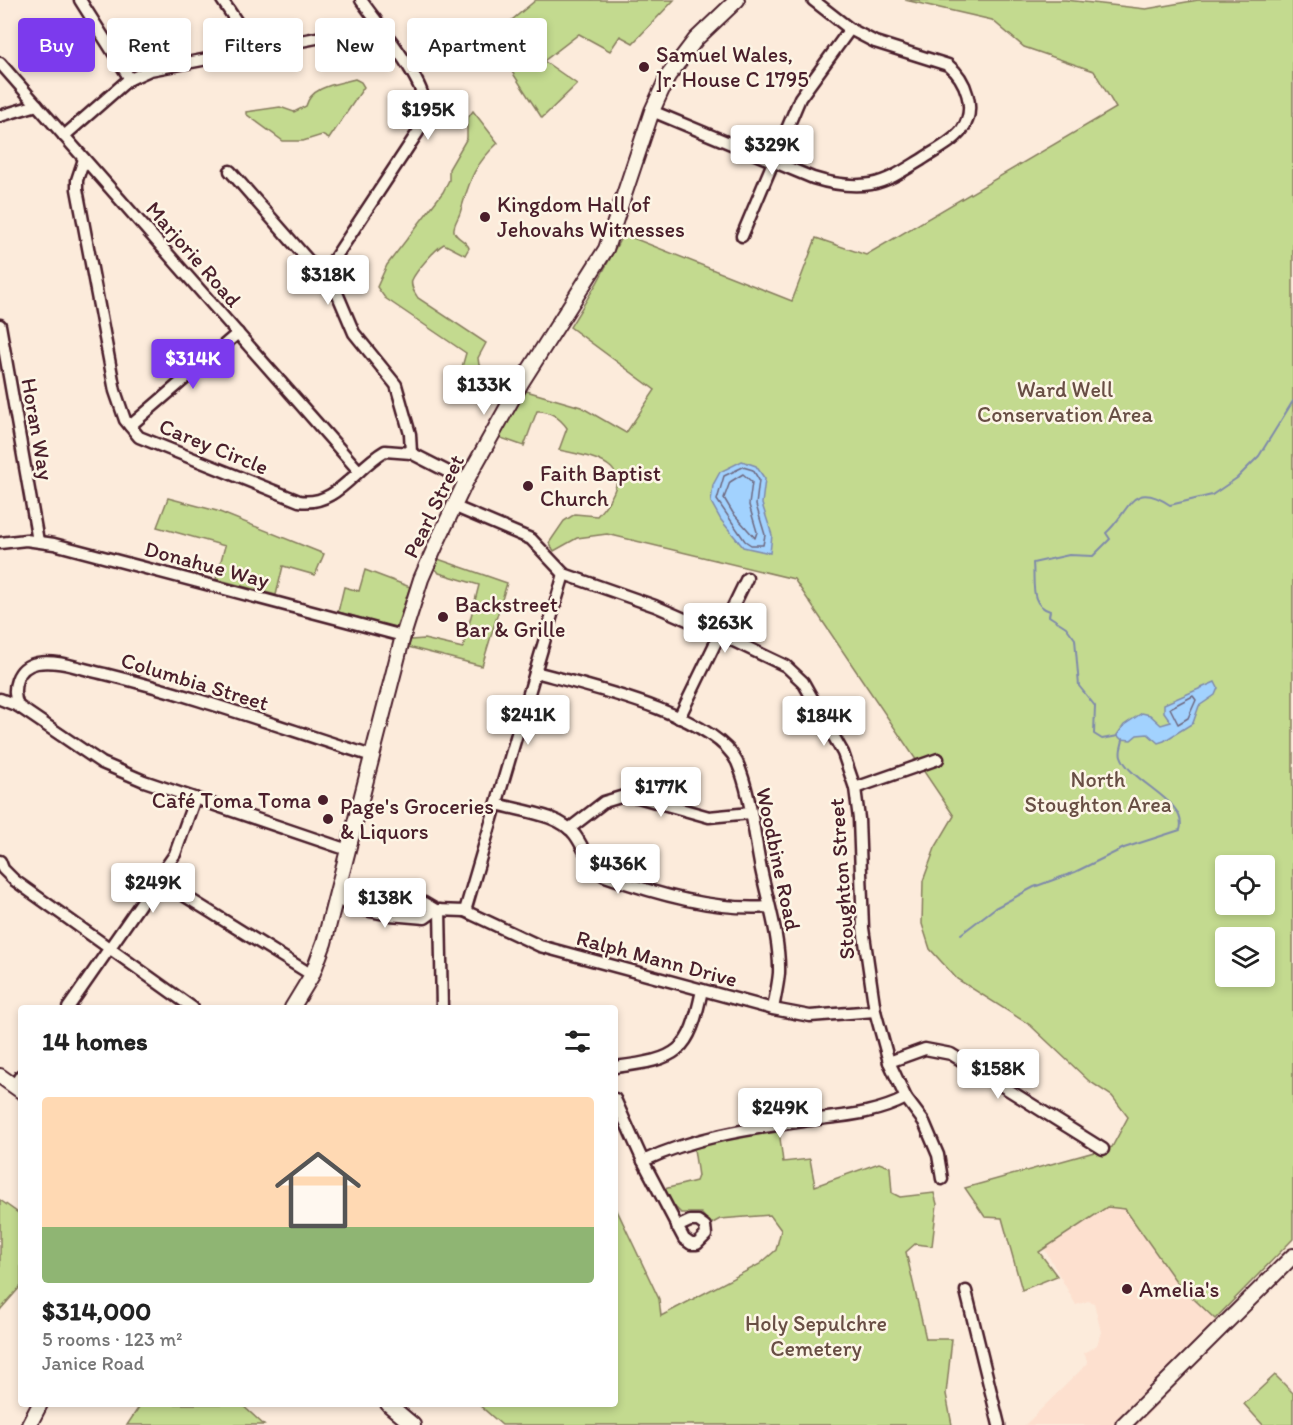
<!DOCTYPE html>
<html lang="en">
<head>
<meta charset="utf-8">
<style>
	:root { --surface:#fff; --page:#f2f2f2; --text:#222; --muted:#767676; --line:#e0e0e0; --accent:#7c3aed }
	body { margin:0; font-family:Itim,sans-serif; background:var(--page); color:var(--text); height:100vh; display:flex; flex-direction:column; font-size:22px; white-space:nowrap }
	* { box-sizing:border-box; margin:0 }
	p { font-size:20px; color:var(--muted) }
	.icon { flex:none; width:33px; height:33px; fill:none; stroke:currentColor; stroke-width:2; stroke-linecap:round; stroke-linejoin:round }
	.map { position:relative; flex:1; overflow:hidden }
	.sheet { position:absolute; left:18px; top:1005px; width:600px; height:402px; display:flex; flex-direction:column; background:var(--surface); border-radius:6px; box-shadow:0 3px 9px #0003 }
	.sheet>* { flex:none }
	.top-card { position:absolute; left:18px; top:18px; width:600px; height:54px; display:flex; gap:12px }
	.tools { position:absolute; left:1215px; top:855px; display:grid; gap:12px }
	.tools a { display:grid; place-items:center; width:60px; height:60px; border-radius:6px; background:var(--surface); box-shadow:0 3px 9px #0003; font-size:30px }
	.price { position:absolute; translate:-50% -51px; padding:0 14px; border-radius:6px; background:#fff; color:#222; font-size:20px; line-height:39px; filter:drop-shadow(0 2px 3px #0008) }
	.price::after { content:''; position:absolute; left:50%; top:36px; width:18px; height:14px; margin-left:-9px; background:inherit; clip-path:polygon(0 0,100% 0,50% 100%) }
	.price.active { background:var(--accent); color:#fff }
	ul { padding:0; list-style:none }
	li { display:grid; align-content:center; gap:12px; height:318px; padding:0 24px }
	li+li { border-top:2px solid var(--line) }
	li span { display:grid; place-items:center; height:186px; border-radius:6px; color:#555 }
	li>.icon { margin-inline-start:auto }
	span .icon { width:108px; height:108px; fill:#fffc; stroke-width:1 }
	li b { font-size:26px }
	h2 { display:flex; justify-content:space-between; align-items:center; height:72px; padding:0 24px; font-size:26px }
	.pill { padding:0 21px; border-radius:6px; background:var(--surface); box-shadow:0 3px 9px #0003; font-size:21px; line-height:54px }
	.pill.active { background:var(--accent); color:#fff }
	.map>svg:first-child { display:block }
	.built { fill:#fde0cf }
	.green { fill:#c3da8f; stroke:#867c5d; stroke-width:1.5; fill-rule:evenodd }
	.water { fill:#a2d2fe; stroke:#7f8aaa; stroke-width:1.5 }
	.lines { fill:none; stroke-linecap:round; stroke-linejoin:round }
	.shore { stroke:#6d677f; stroke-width:1.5 }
	.stream { stroke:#7f8aaa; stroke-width:2 }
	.minor-casing { stroke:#4a1f2b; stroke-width:15 }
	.major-casing { stroke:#4a1f2b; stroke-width:18 }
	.minor { stroke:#fcf5e5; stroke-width:10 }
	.major { stroke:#fcf5e5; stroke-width:14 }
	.poi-dot { fill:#4a1f2b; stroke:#fcf5e5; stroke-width:2 }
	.labels { text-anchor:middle; stroke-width:5; stroke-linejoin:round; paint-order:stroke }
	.poi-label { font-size:22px; fill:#4a1f2b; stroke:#fcf5e5; text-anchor:start }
	.street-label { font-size:22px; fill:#4a1f2b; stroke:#fcf5e5 }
	.park-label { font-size:22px; fill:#684e44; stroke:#fcf5e5 }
</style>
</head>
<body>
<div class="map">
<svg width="1293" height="1425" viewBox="0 0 1293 1425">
	<rect width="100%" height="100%" fill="#fcebdb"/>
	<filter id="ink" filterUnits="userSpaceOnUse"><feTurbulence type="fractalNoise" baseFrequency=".0167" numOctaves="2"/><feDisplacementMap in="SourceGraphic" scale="12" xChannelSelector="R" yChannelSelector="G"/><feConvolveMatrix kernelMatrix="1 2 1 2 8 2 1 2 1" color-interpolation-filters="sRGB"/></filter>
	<g filter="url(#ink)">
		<path class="built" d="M1107,1206L1125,1209L1178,1284L1227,1332L1138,1425H1025L1088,1363L1084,1353L1097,1345L1101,1332L1094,1303L1088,1301L1076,1305L1044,1248Z"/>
		<g class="green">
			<path d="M536,0H674L633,43L620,36L610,51L579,34L544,61L577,84L542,118L490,38Z"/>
			<path d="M905,0H1066L1146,9L1198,0H1293V1239L1215,1319L1178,1284L1125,1209L1107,1207L1039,1252L1057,1276L1022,1290L1002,1218L985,1217L965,1188L1112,1147L1128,1117L1112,1096L1089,1081L1030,1025L957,979L930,949L922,924L923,881L935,848L954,816L794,579L607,534L577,538L554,551L549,543L564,521L575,514L597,516C641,467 604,459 559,450L567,428C560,418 549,410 537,411L524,446L501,438L500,435L526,391L581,407L626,433L655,390L570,327L597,283L623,234L792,301L816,238L866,255L1116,108L1094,71L1024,47L992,20ZM1226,866H1264V904H1226ZM1226,938H1264V976H1226Z"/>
			<path d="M355,79L361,82L364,87L329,139L322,135L303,141H283L246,114V112L280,107L294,112L306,106C311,86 337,84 355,79Z"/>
			<path d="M473,111L498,143C472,167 470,181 460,213C458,219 453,225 454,231C456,239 466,240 469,248L465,255L444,244C435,249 416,271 412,280C410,287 415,293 418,298L486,343L478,358L479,365L512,382L509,391L491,379H480L479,375L462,367L466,353L385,298L377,287L387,265L443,192L449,180V169L467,138V119Z"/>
			<path d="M168,498L217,511L324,554L315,575L283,566L276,595L216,579L225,546L157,527Z"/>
			<path d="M438,559L507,583L482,666L408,647L411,640L424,639L463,648L479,585L439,573L435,568Z"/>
			<path d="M365,570L410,587L396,628L338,612L344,587L359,591Z"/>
			<path d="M779,1130L783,1162L810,1159L815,1186L879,1163L890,1167L892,1193L900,1197L934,1193L937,1204L932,1246L915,1244L906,1252L926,1339H952L946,1394L952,1425H502L478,1404H615V1206L659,1299L661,1316L760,1264L776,1250L781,1230L770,1215L720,1219L711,1224L701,1213H681L671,1203L664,1189L696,1181L698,1176L694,1149L701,1144L754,1132Z"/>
			<path d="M0,1200L21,1215V1286L0,1310Z"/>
			<path d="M1275,1375L1293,1393V1425H1263L1244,1404Z"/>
			<path d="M141,1404H241L264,1425H127Z"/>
		</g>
		<g class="water">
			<path d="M742,461L756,466L765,479L762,504L772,535L770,553L743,547L721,520L711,502L713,485L720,472Z"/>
			<path d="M1215,682L1218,688L1215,695L1199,706L1193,723L1164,741L1158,743L1148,734L1137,735L1131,740L1121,739L1117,735L1124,725L1142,713L1150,715L1161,725L1171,722L1164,712V704Z"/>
		</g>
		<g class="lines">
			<g class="shore">
				<path d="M743,467L753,470L759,480L756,505L765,535L763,545H751L745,541L717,500L724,476Z"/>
				<path d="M743,474L752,482L749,505L757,532L755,538L733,513L724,498L730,482Z"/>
				<path d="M1193,696L1196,700L1188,718L1178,724L1170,708Z"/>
			</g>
			<g class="stream">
				<path d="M1118,736L1102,739L1094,734L1095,706L1079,686L1075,639L1066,627L1049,616L1050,611C1029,605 1035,583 1033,563L1069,555L1093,556L1110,539L1106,533C1131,511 1130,479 1170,505L1212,495L1237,478L1259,456L1293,401"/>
				<path d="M961,934L995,908L1034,887L1075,872L1124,848L1180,830C1189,801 1130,783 1121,756C1119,750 1123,744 1123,739"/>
			</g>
			<g class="minor-casing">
				<g id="minor">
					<path d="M80,0L130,79"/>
					<path d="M222,0L255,49"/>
					<path d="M0,63L359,471"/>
					<path d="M652,111L813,178C832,184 851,187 871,184C889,181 906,169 921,160C934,151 952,143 962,130C977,109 966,79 948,65L875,42L850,29L813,0"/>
					<path d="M0,116L37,105"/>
					<path d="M64,136L128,80L150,70L379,26"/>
					<path d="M84,159L77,180V189L115,391L125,420L139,437L299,501C336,507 355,468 385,451L411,453L466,481"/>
					<path d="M230,171L337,293L354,333L396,385L410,434L411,453"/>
					<path d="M742,236L800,98L850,29"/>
					<path d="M323,276L418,132C423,121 426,112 424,100C419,74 378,24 361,0"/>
					<path d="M0,325L38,541"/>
					<path d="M130,426L238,333"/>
					<path d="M453,506L531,539L564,574L655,606L719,634L786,666L803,682L843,753L855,788L859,819L863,928L875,1011L889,1062L906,1098L924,1122L938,1155L942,1179"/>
					<path d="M0,543L26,540L54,544L403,636"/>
					<path d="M535,672C583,685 714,714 737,762C751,794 754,835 761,869C768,903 780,938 779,973C778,985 775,997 773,1009"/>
					<path d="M0,699L18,706L102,763L144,781L348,850"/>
					<path d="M18,706C11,689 16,667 37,663C58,659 84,670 105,674C195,696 283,728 372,756"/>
					<path d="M679,718L747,578"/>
					<path d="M855,788L938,759"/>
					<path d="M497,804C520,811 560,814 575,835C586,850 588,866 605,876C656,894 715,911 769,907"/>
					<path d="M569,829L604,802L624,796L638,797L709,817L750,813"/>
					<path d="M0,861L3,869L14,880L193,1008"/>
					<path d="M159,880L312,975"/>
					<path d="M336,896L349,892L424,903L436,910L465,911L540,946L773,1009L810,1016L875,1011"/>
					<path d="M336,896L350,907L390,915L425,918L436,910"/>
					<path d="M440,910L442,1008"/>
					<path d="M465,911L564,574"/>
					<path d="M68,1008L175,854L195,798"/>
					<path d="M889,1062L925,1049L951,1054L1103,1149"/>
					<path d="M615,1067C679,1059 689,1053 702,990"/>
					<path d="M14,1086L21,1075"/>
					<path d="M615,1099L643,1161L684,1239L691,1244H697L706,1235L705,1226L698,1221H690L677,1227"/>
					<path d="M643,1161C694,1137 748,1129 803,1121C839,1116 874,1115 906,1098"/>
					<path d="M966,1291L999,1425"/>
				</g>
			</g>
			<g class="major-casing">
				<g id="major">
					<path d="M292,1008L312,975L324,943L403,636L421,579L439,538L466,481L521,383L606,249L652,111L668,76L696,39L737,0"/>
					<path d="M0,1076L21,1091"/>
					<path d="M388,1404L413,1425"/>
					<path d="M29,1425L40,1404"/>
					<path d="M1123,1425L1293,1256"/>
				</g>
			</g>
			<use href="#minor" class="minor"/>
			<use href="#major" class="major"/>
		</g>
	</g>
	<g class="poi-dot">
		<circle cx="644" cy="67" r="6"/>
		<circle cx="485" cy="217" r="6"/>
		<circle cx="528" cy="486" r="6"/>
		<circle cx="443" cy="617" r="6"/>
		<circle cx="323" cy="800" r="6"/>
		<circle cx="328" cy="819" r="6"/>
		<circle cx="1127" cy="1289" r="6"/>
	</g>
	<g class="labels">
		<g class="poi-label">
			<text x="656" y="62">Samuel Wales,<tspan x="656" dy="25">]r. House C 1795</tspan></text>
			<text x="497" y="212">Kingdom Hall of<tspan x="497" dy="25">Jehovahs Witnesses</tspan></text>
			<text x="540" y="481">Faith Baptist<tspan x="540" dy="25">Church</tspan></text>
			<text x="455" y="612">Backstreet<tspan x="455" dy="25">Bar &amp; Grille</tspan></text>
			<text x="311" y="808" text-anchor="end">Café Toma Toma</text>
			<text x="340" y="814">Page's Groceries<tspan x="340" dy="25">&amp; Liquors</tspan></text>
			<text x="1139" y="1297">Amelia's</text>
		</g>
		<g class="street-label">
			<text transform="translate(194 254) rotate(49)" y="8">Marjorie Road</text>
			<text transform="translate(38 429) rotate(80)" y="8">Horan Way</text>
			<text transform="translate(214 446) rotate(22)" y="8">Carey Circle</text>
			<text transform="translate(433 506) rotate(-64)" y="8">Pearl Street</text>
			<text transform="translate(207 564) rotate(15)" y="8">Donahue Way</text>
			<text transform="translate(195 681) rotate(17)" y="8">Columbia Street</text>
			<text transform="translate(779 859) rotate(78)" y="8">Woodbine Road</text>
			<text transform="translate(841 879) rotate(-94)" y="8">Stoughton Street</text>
			<text transform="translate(657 958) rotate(15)" y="8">Ralph Mann Drive</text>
		</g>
		<g class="park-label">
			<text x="1065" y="397">Ward Well<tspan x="1065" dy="25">Conservation Area</tspan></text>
			<text x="1098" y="787">North<tspan x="1098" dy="25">Stoughton Area</tspan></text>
			<text x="816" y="1331">Holy Sepulchre<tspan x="816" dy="25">Cemetery</tspan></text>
		</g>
	</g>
</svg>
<div class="tools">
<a><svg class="icon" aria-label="locate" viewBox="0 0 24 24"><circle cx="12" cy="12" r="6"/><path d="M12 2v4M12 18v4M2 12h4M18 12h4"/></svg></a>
<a><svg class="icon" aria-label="layers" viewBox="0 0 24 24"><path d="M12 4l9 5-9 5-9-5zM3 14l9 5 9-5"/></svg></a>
</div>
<b class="price" style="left:428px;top:141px">$195K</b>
<b class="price" style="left:772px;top:176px">$329K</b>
<b class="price" style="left:328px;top:306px">$318K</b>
<b class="price active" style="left:193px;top:390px">$314K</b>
<b class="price" style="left:484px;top:416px">$133K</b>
<b class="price" style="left:725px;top:654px">$263K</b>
<b class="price" style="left:528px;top:746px">$241K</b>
<b class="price" style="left:824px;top:747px">$184K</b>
<b class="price" style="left:661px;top:818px">$177K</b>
<b class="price" style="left:618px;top:895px">$436K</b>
<b class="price" style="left:153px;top:914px">$249K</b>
<b class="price" style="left:385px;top:929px">$138K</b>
<b class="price" style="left:998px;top:1100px">$158K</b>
<b class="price" style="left:780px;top:1139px">$249K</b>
<div class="top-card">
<a class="pill active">Buy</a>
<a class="pill">Rent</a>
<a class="pill">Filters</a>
<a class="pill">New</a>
<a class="pill">Apartment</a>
</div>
<section class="sheet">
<h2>14 homes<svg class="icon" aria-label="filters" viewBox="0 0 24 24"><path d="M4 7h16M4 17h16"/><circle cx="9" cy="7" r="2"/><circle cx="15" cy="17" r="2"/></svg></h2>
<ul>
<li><span style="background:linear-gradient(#ffd9b3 70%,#8fb573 0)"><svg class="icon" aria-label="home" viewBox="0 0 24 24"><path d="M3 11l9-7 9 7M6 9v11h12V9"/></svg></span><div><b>$314,000</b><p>5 rooms · 123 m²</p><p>Janice Road</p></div></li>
</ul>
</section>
</div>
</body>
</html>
